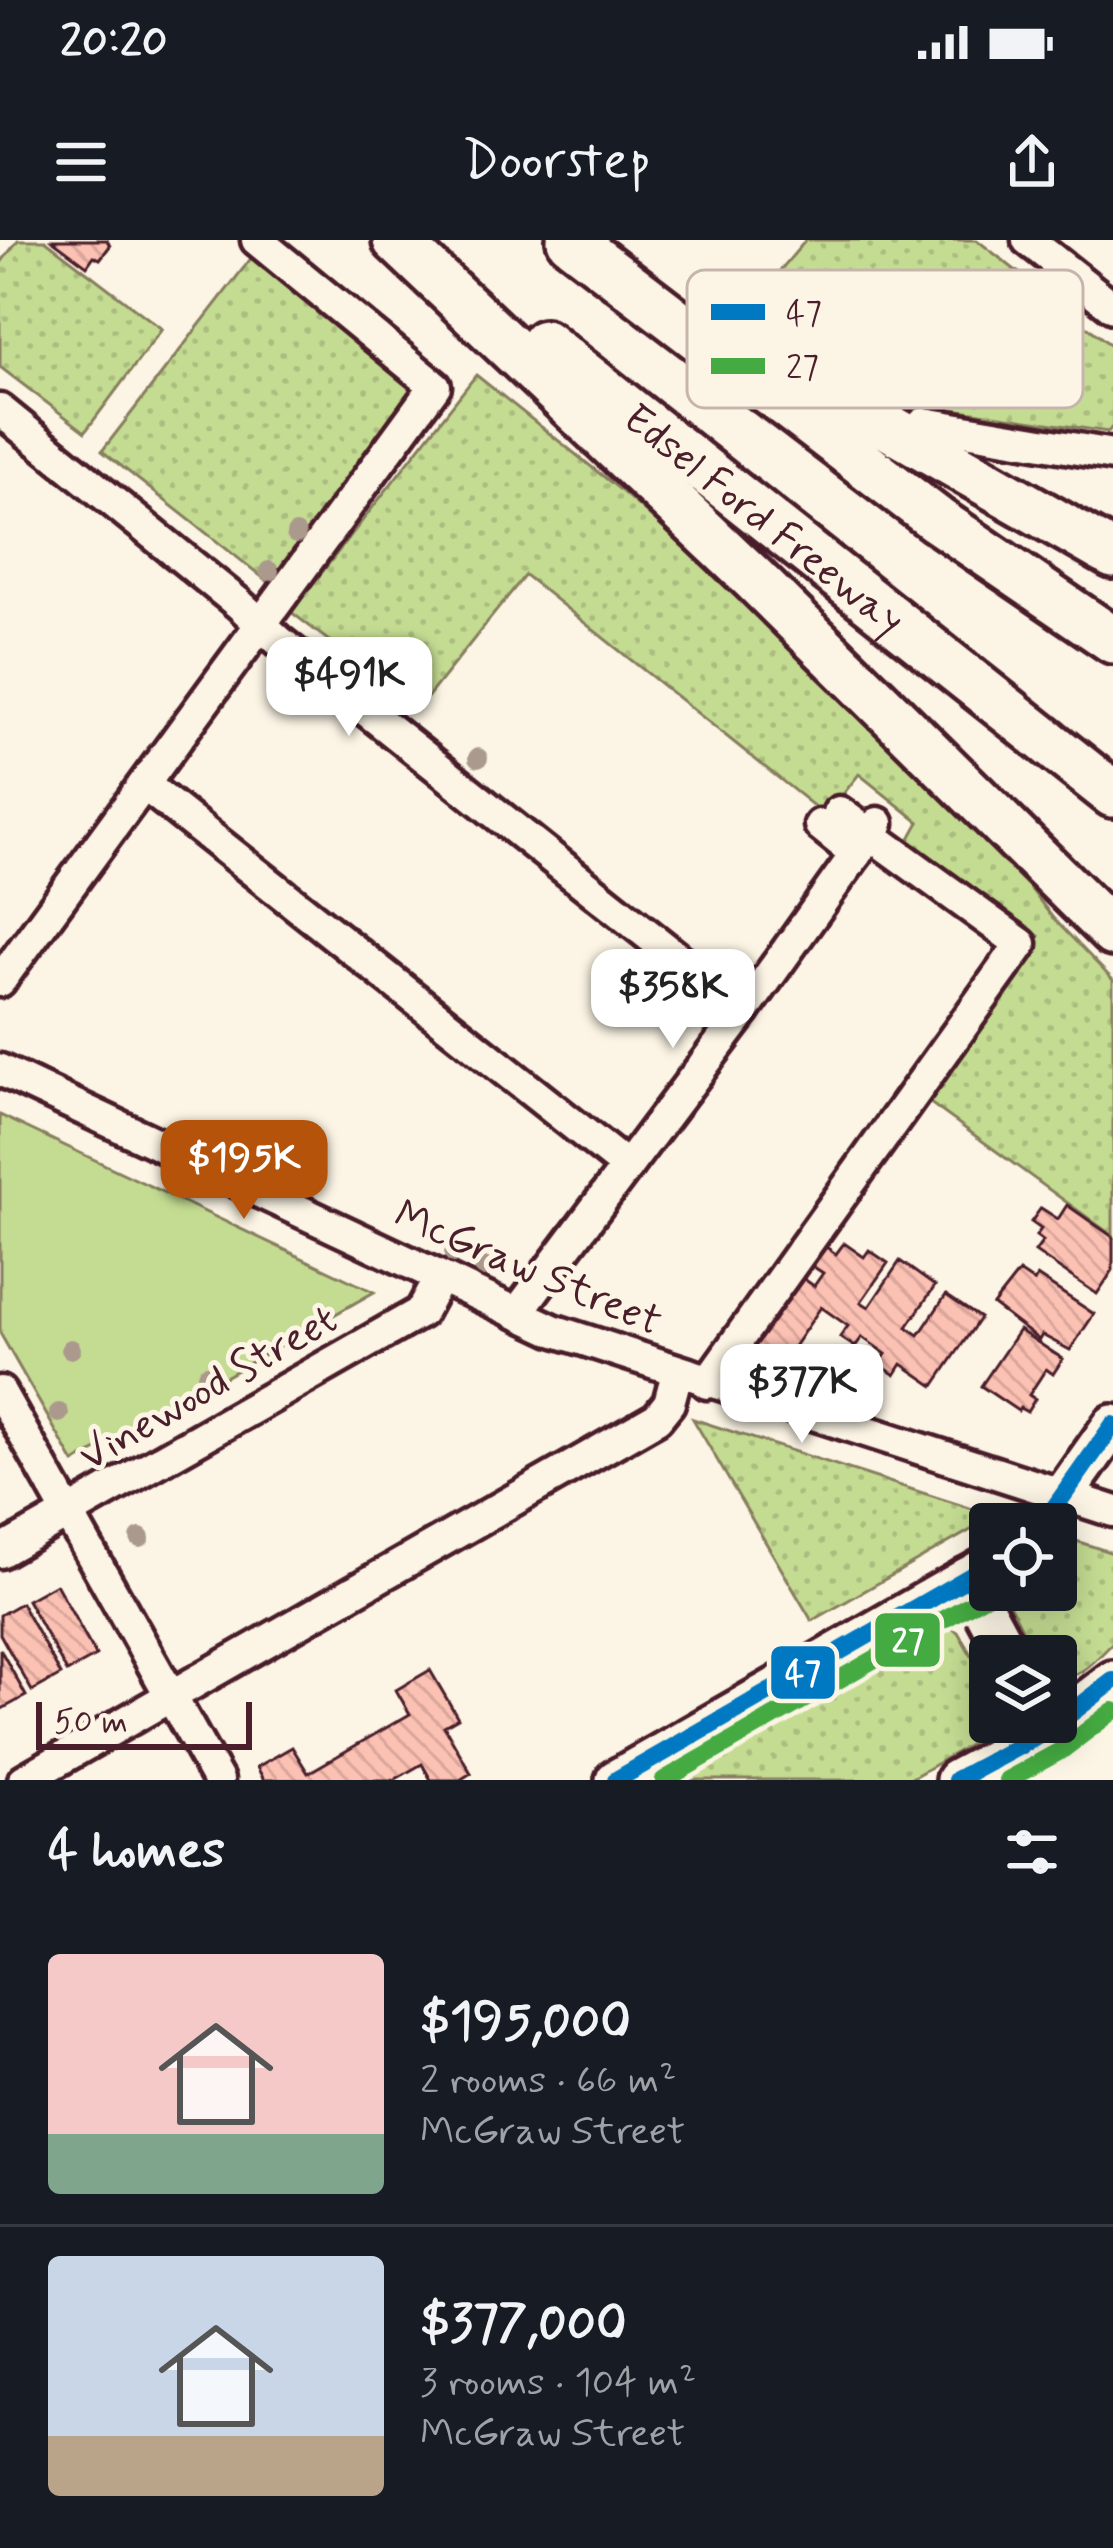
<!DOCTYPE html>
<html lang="en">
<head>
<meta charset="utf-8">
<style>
	:root { --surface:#171b24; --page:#20242c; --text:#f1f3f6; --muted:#9ea1a6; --line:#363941; --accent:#b45309 }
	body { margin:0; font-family:Mynerve,sans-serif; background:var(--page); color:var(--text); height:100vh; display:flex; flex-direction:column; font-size:45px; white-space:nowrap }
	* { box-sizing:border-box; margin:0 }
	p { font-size:39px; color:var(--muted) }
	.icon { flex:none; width:66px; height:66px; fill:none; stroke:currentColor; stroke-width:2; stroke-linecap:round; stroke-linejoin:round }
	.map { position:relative; height:1540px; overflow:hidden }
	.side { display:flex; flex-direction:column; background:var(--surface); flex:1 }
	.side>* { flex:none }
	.controls { position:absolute; left:969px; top:1263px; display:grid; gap:24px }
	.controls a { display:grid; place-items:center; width:108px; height:108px; border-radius:12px; background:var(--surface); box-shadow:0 6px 30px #0003; font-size:60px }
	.scale { position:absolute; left:36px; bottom:30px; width:216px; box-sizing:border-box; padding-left:12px; border:6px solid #4a1f2b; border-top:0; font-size:33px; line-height:42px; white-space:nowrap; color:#4a1f2b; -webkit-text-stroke:9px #fcf5e5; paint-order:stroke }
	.price { position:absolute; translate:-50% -102px; padding:0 27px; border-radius:24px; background:#fff; color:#222; font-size:39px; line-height:78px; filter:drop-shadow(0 3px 6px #0008) }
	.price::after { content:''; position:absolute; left:50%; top:72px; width:36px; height:27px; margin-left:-18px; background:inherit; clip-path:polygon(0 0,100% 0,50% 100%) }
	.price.selected { background:var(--accent); color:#fff }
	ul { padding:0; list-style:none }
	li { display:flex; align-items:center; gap:36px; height:300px; padding:0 48px }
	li+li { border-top:3px solid var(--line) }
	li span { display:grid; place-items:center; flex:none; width:336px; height:240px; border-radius:12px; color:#555 }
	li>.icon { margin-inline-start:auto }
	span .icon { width:144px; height:144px; fill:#fffc; stroke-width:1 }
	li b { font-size:51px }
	h2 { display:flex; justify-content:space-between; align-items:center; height:144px; padding:0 48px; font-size:51px }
	.status { display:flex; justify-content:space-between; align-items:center; height:84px; padding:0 60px; background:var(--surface); direction:ltr }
	.status svg { height:33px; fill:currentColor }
	header { display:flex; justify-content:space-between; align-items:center; height:156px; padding:0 48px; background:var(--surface); font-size:54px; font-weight:600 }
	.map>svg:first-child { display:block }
	.grass { fill:url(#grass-dots); stroke:#877e5e; stroke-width:3 }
	.park { fill:#c4dc92; stroke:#877e5e; stroke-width:3 }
	.building { fill:url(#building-back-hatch); stroke:#4a1f2b; stroke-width:3 }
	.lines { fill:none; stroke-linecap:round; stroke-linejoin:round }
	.minor-casing { stroke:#4a1f2b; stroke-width:39 }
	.major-casing { stroke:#4a1f2b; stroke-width:48 }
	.highway-casing { stroke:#4a1f2b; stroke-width:54 }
	.minor { stroke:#fcf5e5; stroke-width:30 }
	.major { stroke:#fcf5e5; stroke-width:39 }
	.highway { stroke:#fcf5e5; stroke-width:45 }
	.bus-1-casing { stroke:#fcf5e5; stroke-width:27 }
	.bus-2-casing { stroke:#fcf5e5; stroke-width:27 }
	.bus-1 { stroke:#0079c2; stroke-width:18 }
	.bus-2 { stroke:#44aa42; stroke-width:18 }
	.tree { fill:#ab998d }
	.labels { text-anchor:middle; stroke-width:10; stroke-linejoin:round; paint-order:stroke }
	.street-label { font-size:42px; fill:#4a1f2b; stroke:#fcf5e5 }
	.key { fill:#fcf5e5; stroke:#c7b5ad; stroke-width:3 }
	.key-label { font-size:33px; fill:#4a1f2b }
	.line-badge { stroke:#fcf5e5; stroke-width:4.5 }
	.badge-label { font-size:33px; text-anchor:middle; font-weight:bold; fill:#fff }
</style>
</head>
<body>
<div class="status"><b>20:20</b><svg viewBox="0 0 49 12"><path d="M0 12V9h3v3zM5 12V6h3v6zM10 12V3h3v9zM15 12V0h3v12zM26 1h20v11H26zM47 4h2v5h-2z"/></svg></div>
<header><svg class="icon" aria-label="menu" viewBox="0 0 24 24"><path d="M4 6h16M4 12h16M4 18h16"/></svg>Doorstep<svg class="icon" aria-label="share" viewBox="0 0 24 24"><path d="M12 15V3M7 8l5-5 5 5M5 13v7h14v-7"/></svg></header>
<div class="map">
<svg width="1113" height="1540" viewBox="0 0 1113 1540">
	<defs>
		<pattern id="grass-dots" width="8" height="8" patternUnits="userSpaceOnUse" patternTransform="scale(3)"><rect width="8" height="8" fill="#c4dc92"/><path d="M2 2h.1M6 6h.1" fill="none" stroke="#aabc7e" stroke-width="1.8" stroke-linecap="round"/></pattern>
		<pattern id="building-back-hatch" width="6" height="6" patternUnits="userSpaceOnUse" patternTransform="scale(3)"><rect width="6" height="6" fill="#fbc1b3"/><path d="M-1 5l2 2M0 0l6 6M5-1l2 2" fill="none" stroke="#d9a59a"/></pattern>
	</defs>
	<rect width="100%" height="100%" fill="#fcf5e5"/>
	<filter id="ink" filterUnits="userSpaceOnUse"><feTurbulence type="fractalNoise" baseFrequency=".00833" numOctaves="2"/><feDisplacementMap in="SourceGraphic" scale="24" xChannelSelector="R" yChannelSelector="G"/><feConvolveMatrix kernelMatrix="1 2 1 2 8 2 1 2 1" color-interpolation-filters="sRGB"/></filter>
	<g filter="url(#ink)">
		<g class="grass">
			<path d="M18,0H45L162,89L85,192L0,127V24Z"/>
			<path d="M806,0H977L1113,107V186L1108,192L892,160L760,54Z"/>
			<path d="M252,17L416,145L271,344L102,211Z"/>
			<path d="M476,135L618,248L733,349L1031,649L1052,677L1113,740V996L926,860L1039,696L909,600L919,582L859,534L826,576L525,335L418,469L291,372Z"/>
			<path d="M693,1179L979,1271L983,1283L812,1381Z"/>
			<path d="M1073,1300L1113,1313V1403C1096,1419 1080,1441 1056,1437V1416H1036L1008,1362L1009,1350H1056V1309Z"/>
			<path d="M944,1384L958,1392L990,1448V1482H997L983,1497L908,1540H650L922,1387Z"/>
		</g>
		<path class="park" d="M0,875L374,1052L74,1223L0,1093Z"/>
		<g class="building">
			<path d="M52,0H107L110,6L100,19L94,16L87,26Z"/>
			<path d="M1067,965L1113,997V1030L1097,1054L1035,1012L1043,1001L1036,996L1041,989L1031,982L1041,968L1058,979Z"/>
			<path d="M816,1000L836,1014L844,1003L864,1017L869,1010L888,1023L861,1062L869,1067L900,1021L935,1046L907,1087L919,1095L946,1055L980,1078L934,1146L902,1124L895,1135L879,1124L886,1114L862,1097L855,1107L840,1097L848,1086L821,1067L782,1124L741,1110L794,1032L814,1046L823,1033L803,1020Z"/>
			<path d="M1019,1032L1034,1042L1037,1036L1094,1074L1070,1110L1042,1095L1039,1100L993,1065Z"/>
			<path d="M1019,1090L1063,1119L1053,1134L1046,1129L1029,1155L1035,1159L1027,1172L1020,1168L1018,1171L981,1146Z"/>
			<path d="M56,1344L96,1416L67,1432L27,1360Z"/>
			<path d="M21,1363L61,1435L32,1451L0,1394V1375Z"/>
			<path d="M0,1409L26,1456L0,1470Z"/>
			<path d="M430,1430L458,1478L444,1486L471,1533L460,1540H431L422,1524L394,1540H264L257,1527L292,1507L308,1533L410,1474L396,1450Z"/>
		</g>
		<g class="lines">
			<g class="minor-casing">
				<g id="minor">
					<path d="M1028,0L1113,67"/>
					<path d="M0,170L238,363L279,401L744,771"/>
					<path d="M924,183L1113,215"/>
					<path d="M145,545L627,927"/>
					<path d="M820,585L856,614"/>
					<path d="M0,741L435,146L257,0"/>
					<path d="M0,830L553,1090L1113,1271"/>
					<path d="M517,1073L744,771L878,583"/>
					<path d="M707,1143L1021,704L839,572"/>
					<path d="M0,1152L218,1540"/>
					<path d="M0,1312L421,1072L440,1037"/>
					<path d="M24,1540L657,1178L669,1163L677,1133"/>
				</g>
			</g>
			<g class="major-casing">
				<g id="major">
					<path d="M1043,1284L1113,1185"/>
					<path d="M967,1338L1009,1416"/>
					<path d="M616,1540L990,1325"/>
					<path d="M956,1540L1049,1490L1113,1441"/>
				</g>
			</g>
			<g class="highway-casing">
				<g id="highway">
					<path d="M396,0L754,339L1113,693"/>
					<path d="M570,0L937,280L1113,400"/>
					<path id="s1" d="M544,103L1113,554"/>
					<path d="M758,120L852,166L1113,315"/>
				</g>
			</g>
			<use href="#minor" class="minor"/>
			<use href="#major" class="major"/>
			<use href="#highway" class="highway"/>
			<g class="bus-1-casing">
				<g id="bus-1">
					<path d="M1043,1284L1113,1185"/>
					<path d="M616,1540L990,1325"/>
					<path d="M956,1540L1049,1490L1113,1441"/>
				</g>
			</g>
			<g class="bus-2-casing">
				<g id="bus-2">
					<path d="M664,1540L995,1350"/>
					<path d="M1007,1540L1062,1510L1113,1471"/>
				</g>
			</g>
			<use href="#bus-1" class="bus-1"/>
			<use href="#bus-2" class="bus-2"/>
		</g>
		<g class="tree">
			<circle cx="296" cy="294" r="10"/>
			<circle cx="269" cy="331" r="10"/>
			<circle cx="478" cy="518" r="10"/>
			<circle cx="454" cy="1013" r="10"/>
			<circle cx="484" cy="1027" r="10"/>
			<circle cx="71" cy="1109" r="10"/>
			<circle cx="207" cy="1135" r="10"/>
			<circle cx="59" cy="1173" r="10"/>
			<circle cx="140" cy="1298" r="10"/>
		</g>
	</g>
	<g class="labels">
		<g class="street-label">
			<text dy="15" stroke="none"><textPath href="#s1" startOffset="282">Edsel Ford Freeway</textPath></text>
			<text transform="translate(529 1026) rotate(23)" y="15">McGraw Street</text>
			<text transform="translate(207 1146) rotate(-30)" y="15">Vinewood Street</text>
		</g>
	</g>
	<rect x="687" y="30" width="396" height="138" rx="18" class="key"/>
	<rect x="711" y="64" width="54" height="16" fill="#0079c2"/>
	<rect x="711" y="118" width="54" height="16" fill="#44aa42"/>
	<g class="key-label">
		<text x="786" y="84">47</text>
		<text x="786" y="138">27</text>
	</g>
	<g class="line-badge">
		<rect x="873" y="1371" width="69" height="58" rx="12" fill="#44aa42"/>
		<rect x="769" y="1404" width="68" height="57" rx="12" fill="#0079c2"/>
	</g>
	<g class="badge-label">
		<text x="908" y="1412">27</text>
		<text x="803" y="1444">47</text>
	</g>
</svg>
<div class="controls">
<a><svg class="icon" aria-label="locate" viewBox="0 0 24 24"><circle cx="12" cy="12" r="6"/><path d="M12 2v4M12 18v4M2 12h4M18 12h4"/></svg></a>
<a><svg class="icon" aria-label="layers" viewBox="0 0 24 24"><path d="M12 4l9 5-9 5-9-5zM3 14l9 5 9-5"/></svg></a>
</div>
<div class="scale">50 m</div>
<b class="price" style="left:349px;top:499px">$491K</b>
<b class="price" style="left:673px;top:811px">$358K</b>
<b class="price selected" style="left:244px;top:982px">$195K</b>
<b class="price" style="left:802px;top:1206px">$377K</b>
</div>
<section class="side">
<h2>4 homes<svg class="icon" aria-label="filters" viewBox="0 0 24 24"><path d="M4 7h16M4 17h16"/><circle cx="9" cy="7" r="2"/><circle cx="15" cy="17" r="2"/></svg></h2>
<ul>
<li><span style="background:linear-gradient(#f6c9c9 75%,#7fa58c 0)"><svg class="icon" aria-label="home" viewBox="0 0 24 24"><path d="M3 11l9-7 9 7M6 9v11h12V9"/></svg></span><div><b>$195,000</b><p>2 rooms · 66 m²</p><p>McGraw Street</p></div></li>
<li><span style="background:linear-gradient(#c9d6e8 75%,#b9a48a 0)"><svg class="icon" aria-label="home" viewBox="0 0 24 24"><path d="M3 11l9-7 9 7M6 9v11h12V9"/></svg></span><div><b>$377,000</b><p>3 rooms · 104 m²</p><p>McGraw Street</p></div></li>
</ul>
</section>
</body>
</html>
